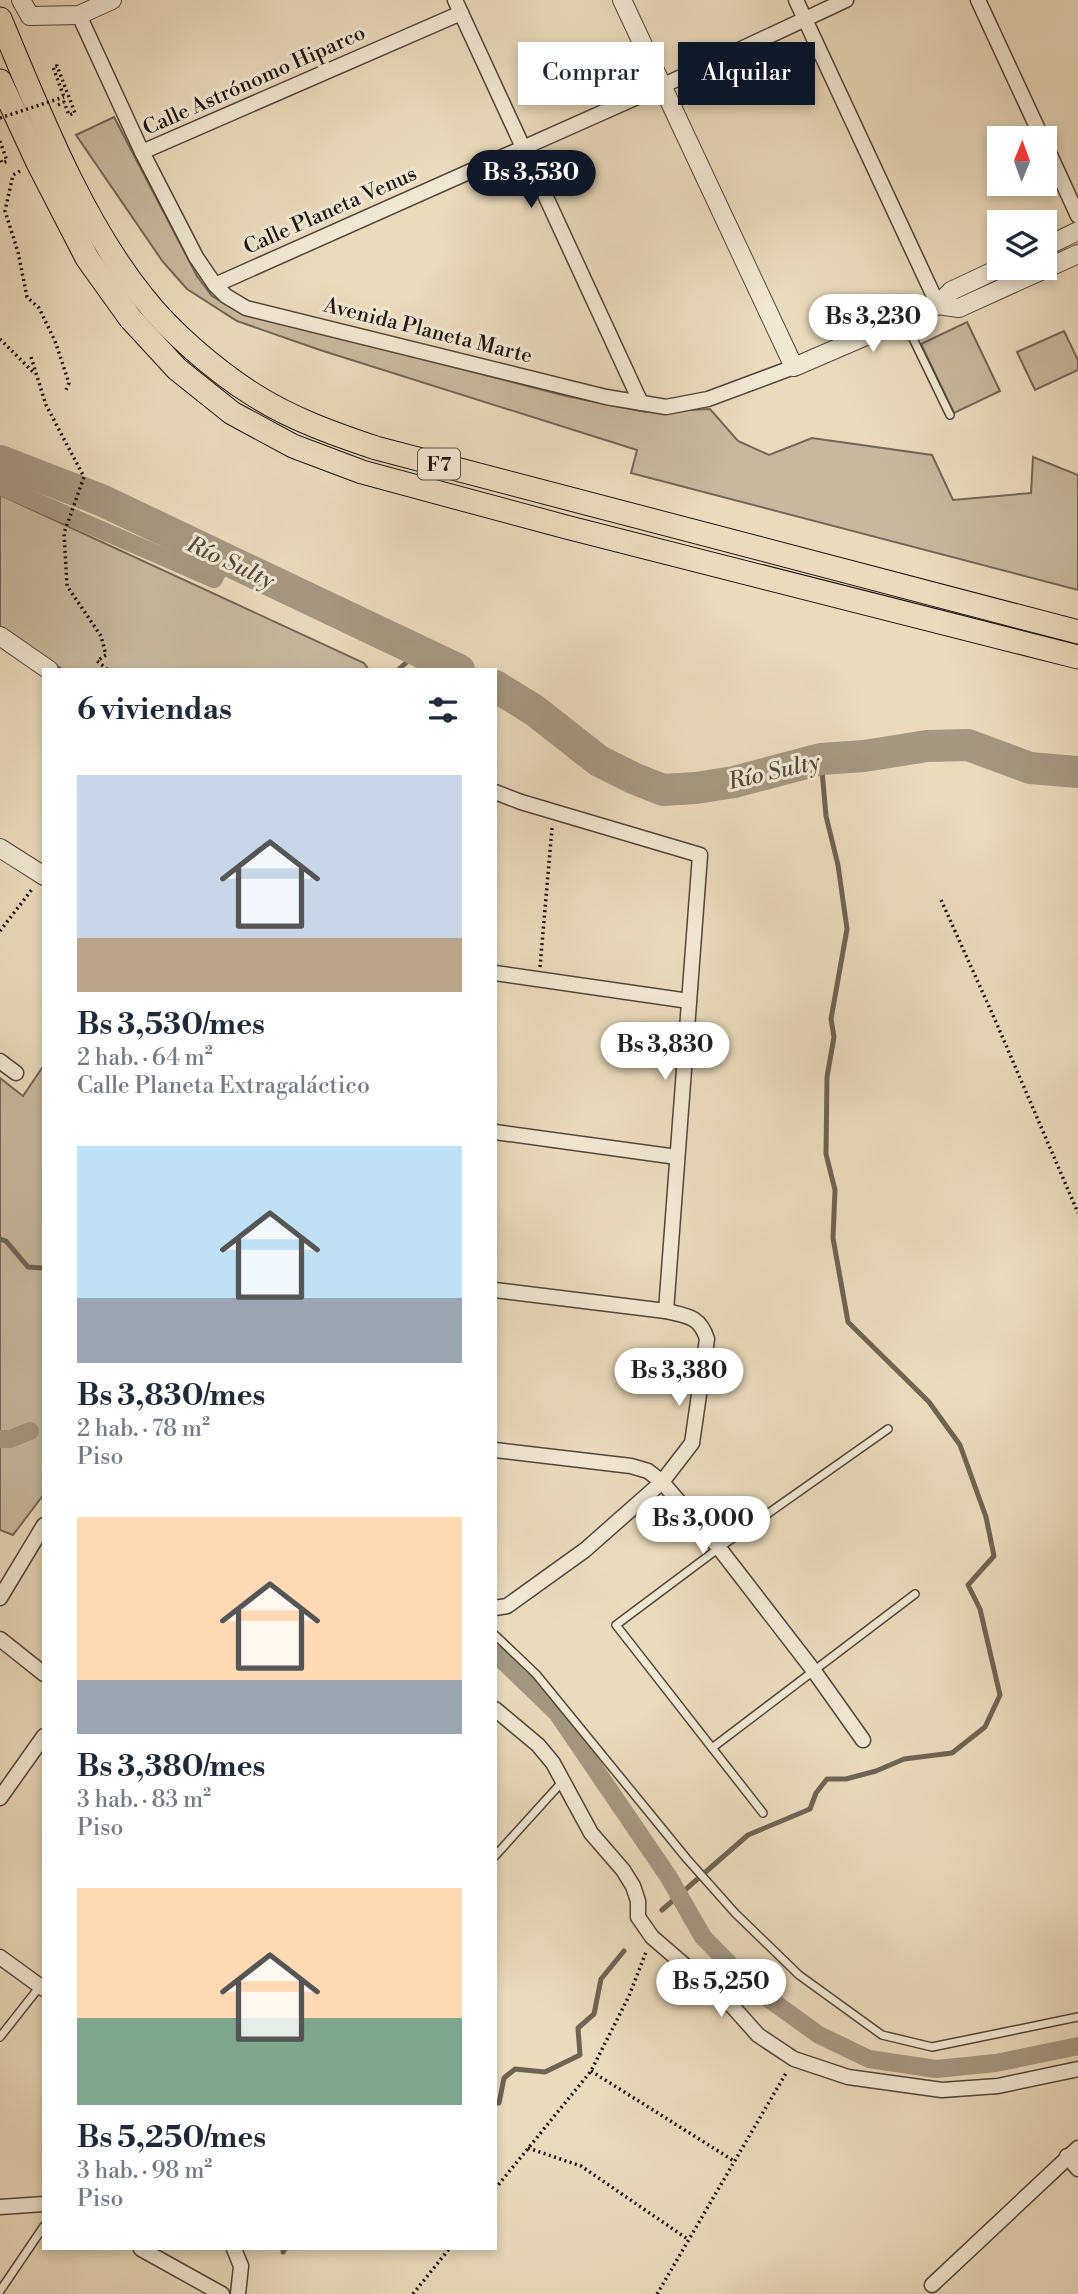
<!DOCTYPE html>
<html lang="es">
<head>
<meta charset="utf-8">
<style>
	:root { --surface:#fff; --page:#f2f2f3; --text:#1f2937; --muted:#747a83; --accent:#111827 }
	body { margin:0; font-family:"Libre Bodoni",serif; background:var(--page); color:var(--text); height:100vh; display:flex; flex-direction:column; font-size:26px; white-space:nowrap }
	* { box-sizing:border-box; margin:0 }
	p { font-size:23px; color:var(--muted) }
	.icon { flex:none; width:38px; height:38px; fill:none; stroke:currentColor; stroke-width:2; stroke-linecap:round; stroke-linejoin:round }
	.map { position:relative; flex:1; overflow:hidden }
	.drawer { position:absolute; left:42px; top:668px; width:455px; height:1582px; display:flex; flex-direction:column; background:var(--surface); border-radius:0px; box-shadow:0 4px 10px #0003 }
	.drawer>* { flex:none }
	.guide { position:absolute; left:518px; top:42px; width:455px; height:63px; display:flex; gap:14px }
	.needle { width:46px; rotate:1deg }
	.controls { position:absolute; left:987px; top:126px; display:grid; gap:14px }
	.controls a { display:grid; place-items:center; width:70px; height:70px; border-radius:0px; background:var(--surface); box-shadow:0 4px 10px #0003; font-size:35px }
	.price { position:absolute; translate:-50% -60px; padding:0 16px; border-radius:24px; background:#fff; color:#222; font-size:23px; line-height:46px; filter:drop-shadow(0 2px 4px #0008) }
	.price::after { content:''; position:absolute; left:50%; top:42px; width:21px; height:16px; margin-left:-10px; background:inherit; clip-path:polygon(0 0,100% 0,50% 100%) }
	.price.active { background:var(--accent); color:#fff }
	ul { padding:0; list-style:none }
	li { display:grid; align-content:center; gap:14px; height:371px; padding:0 35px }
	li span { display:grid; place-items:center; height:217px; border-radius:0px; color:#555 }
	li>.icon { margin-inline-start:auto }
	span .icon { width:126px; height:126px; fill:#fffc; stroke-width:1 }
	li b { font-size:30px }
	h2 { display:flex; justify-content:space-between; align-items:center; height:84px; padding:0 35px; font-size:30px }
	.pill { padding:0 24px; border-radius:0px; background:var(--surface); box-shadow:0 4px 10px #0003; font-size:24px; line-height:63px }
	.pill.active { background:var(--accent); color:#fff }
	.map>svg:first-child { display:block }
	.green { fill:#c7b99f; stroke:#736757; stroke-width:2 }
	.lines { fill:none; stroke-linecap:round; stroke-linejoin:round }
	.stream { stroke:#6f6454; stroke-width:5 }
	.canal { stroke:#a59882; stroke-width:18 }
	.river { stroke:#a59882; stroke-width:32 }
	.service-casing { stroke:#52463a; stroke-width:10 }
	.minor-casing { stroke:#52463a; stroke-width:17 }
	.tertiary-casing { stroke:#52463a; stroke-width:20 }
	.trunk-casing { stroke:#1f150f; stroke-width:25 }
	.path { stroke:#1f150f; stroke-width:3.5; stroke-dasharray:2 3.5; stroke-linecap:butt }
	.service { stroke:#f1e8d4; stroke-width:7 }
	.minor { stroke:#f1e8d4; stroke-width:14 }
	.tertiary { stroke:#f1e8d4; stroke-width:18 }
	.trunk { stroke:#eadbbd; stroke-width:23 }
	.path-bridge { stroke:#1f150f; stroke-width:3.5; stroke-dasharray:2 3.5; stroke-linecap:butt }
	.labels { text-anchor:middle; stroke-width:6; stroke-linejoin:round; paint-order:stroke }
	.shield { fill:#f1e8d4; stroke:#5e544a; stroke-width:2 }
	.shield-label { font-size:19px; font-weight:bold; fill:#1f150f }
	.street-label { font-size:21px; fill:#1f150f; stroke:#f1e8d4 }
	.water-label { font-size:23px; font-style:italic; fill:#55493d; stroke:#f1e8d4 }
</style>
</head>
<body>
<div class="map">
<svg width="1078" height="2294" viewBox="0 0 1078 2294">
	<rect width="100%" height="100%" fill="#eadbbd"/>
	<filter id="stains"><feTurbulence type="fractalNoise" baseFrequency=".00286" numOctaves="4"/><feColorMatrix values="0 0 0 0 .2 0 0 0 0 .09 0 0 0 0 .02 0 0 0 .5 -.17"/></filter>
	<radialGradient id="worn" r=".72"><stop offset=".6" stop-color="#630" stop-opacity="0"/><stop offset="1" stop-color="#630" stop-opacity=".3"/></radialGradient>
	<g class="green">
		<path d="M114,117L197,276L212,296L238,311L566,396L646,412L710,409L738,441L769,455L812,438L932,455L953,500L1031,493L1033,457L1078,475V590L631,473L637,450L320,350L237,321L187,289L163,262L76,135Z"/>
		<path d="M967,322L1000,391L954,413L921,344Z"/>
		<path d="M1064,331L1078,360V370L1035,390L1017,352Z"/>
		<path d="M0,495L364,663L369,670H64L0,630Z"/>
		<path d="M44,1065V1494L13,1535L0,1530V1078L23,1096Z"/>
	</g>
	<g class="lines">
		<g class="stream">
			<path d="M398,670L418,652"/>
			<path d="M0,1239L6,1241L28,1267L44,1268"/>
			<path d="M662,1910L748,1835L810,1809L816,1793L827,1779H846L876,1771L904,1759L952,1753L985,1727L1000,1695L980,1609L968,1585L994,1556L986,1517L960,1445L929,1402L848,1322L833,1238L835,1190L826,1154L827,1077L834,1037L831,1019L847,929L838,865L826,816L821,759"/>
			<path d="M495,2103H499L504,2078L515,2069L545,2072L580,2055L578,2028L594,2014L601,1979L624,1951"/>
			<path d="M283,2252L285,2249"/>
		</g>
		<g class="canal">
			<path d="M0,486L214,579L224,557"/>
			<path d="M0,1439H10L30,1431"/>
			<path d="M495,1653L557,1713L668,1876L703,1937L751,1986L819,2035L869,2059L936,2069L996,2063L1078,2046"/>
		</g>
		<g class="river">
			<path d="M0,461L101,500L459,670"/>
			<path d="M495,686L534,710L599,761L633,778L663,790L696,788L734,782L821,759L864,756L927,746L968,745L1030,768L1078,772"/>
		</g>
		<g class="service-casing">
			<g id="service">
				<path d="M904,320L950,415"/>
				<path d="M495,1635L536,1674L687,1859L735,1913L799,1975L882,2035L932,2047L1078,2017"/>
				<path d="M712,1748L915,1594"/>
				<path d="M763,1813L616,1625L719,1548L888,1429"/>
				<path d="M495,1856L563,1781"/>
				<path d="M0,2037L41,1985"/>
				<path d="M0,2291L44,2226"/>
			</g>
		</g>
		<g class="minor-casing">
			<g id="minor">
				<path d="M455,0L641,403"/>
				<path d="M796,0L938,305"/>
				<path d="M978,0L1042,138"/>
				<path d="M79,15L142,152L196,257L215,285L226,296L246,308L606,397L666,407L708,399L794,367"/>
				<path d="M1045,144L1078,216"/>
				<path d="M142,152L461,13"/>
				<path d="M215,285L662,86L846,0"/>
				<path d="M495,792L521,802L700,855L666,1311"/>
				<path d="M495,973L689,1001"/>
				<path d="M0,1061L16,1073"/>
				<path d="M495,1132L677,1157"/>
				<path d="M495,1290L666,1311C687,1316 700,1316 707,1339L692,1443L662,1482L585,1550L507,1606L495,1608"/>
				<path d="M495,1450L631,1466L648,1471L662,1482L719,1548L814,1671L863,1740"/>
				<path d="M0,1598L44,1525"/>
				<path d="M0,1639L44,1674"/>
				<path d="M495,1709L538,1745L553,1763L591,1833L623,1870L633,1886L638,1901V1917L652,1937L733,2007L758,2035L794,2059L848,2077L942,2090L998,2086L1078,2069"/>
				<path d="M0,1798L44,1736"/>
				<path d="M0,1957L44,1989"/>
				<path d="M1067,2156L1078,2169"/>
				<path d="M0,2207L44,2204"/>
				<path d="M141,2249L222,2294"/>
				<path d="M234,2249L241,2266L238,2294"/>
				<path d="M932,2285L1078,2148"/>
			</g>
		</g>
		<g class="tertiary-casing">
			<g id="tertiary">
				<path d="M21,0L30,16L79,15L112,0"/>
				<path d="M622,0L794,367L938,305L951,291L1000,268"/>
				<path d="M1045,247L1078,231"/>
				<path d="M938,305L959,308L1078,254"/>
				<path d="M0,636L49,670"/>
				<path d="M0,848L44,876"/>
			</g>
		</g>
		<g class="trunk-casing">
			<g id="trunk">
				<path d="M0,19C39,111 80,219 143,297C170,332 217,372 254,395C292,419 334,434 376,448L1078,632"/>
				<path d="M0,81L38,163L87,258L130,318L177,369L232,413L293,446L362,472L566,527L1078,657"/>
			</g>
		</g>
		<g class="path">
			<path d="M58,105L64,102L69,115L75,113L57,66L53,67L64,97"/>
			<path d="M0,141L7,161L2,163L0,158"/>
			<path d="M20,171L13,175L5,211L18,252L27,297L39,308L55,341L69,383L65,392"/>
			<path d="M0,339L35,374"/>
			<path d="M31,357L46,405L84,477L64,533L67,586L101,636L106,655L97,661L108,670"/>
			<path d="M941,900L996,1022L1078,1213"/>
			<path d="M0,931L33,888"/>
			<path d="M540,967L552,828"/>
			<path d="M591,2071L734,2161"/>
			<path d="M528,2148L581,2166L689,2240"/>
			<path d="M495,2189L591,2071L629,1996L646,1952"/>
			<path d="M413,2294L449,2249"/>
			<path d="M657,2294L786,2073"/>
		</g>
		<use href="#service" class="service"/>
		<use href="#minor" class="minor"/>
		<use href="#tertiary" class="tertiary"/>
		<use href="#trunk" class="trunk"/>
		<path class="path-bridge" d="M0,118L64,97"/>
	</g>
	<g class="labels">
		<rect class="shield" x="418" y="448.5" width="42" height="31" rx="5"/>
		<g class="shield-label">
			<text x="439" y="471">F7</text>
		</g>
		<g class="street-label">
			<text transform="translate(254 80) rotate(-24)" y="7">Calle Astrónomo Hiparco</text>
			<text transform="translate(330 210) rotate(-24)" y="7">Calle Planeta Venus</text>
			<text transform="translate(428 330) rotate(14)" y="7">Avenida Planeta Marte</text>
		</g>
		<g class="water-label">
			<text transform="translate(231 562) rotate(25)" y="8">Río Sulty</text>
			<text transform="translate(774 771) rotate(-13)" y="8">Río Sulty</text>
		</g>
	</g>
	<rect width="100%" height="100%" filter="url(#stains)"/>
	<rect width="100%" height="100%" fill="url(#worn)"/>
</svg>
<div class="controls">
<a><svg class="needle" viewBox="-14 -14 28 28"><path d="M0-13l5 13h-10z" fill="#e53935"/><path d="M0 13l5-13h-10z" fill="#747a83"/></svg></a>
<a><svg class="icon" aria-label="layers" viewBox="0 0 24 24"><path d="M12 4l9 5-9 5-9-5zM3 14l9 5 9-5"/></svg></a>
</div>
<b class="price active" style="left:531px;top:210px">Bs 3,530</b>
<b class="price" style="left:873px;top:354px">Bs 3,230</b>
<b class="price" style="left:665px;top:1082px">Bs 3,830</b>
<b class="price" style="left:679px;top:1408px">Bs 3,380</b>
<b class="price" style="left:703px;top:1556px">Bs 3,000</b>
<b class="price" style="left:721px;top:2019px">Bs 5,250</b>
<div class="guide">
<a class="pill">Comprar</a>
<a class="pill active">Alquilar</a>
</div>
<section class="drawer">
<h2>6 viviendas<svg class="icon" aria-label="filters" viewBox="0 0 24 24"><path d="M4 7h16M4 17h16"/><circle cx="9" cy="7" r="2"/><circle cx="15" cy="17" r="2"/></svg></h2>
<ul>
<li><span style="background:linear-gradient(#c9d6e8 75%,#b9a48a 0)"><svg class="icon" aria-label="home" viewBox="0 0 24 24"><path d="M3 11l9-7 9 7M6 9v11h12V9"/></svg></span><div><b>Bs 3,530/mes</b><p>2 hab. · 64 m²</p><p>Calle Planeta Extragaláctico</p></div></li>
<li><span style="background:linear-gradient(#bfe0f5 70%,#9aa5b1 0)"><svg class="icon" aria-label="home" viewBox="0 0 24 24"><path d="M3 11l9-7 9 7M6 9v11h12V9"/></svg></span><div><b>Bs 3,830/mes</b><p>2 hab. · 78 m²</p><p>Piso</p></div></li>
<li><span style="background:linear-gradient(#ffd9b3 75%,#9aa5b1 0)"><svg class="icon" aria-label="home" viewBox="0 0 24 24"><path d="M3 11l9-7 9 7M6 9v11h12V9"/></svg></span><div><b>Bs 3,380/mes</b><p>3 hab. · 83 m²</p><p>Piso</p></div></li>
<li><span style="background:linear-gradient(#ffd9b3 60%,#7fa58c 0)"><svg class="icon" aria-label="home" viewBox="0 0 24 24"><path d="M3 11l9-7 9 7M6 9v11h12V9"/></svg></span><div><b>Bs 5,250/mes</b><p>3 hab. · 98 m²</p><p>Piso</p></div></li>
</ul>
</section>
</div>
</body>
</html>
